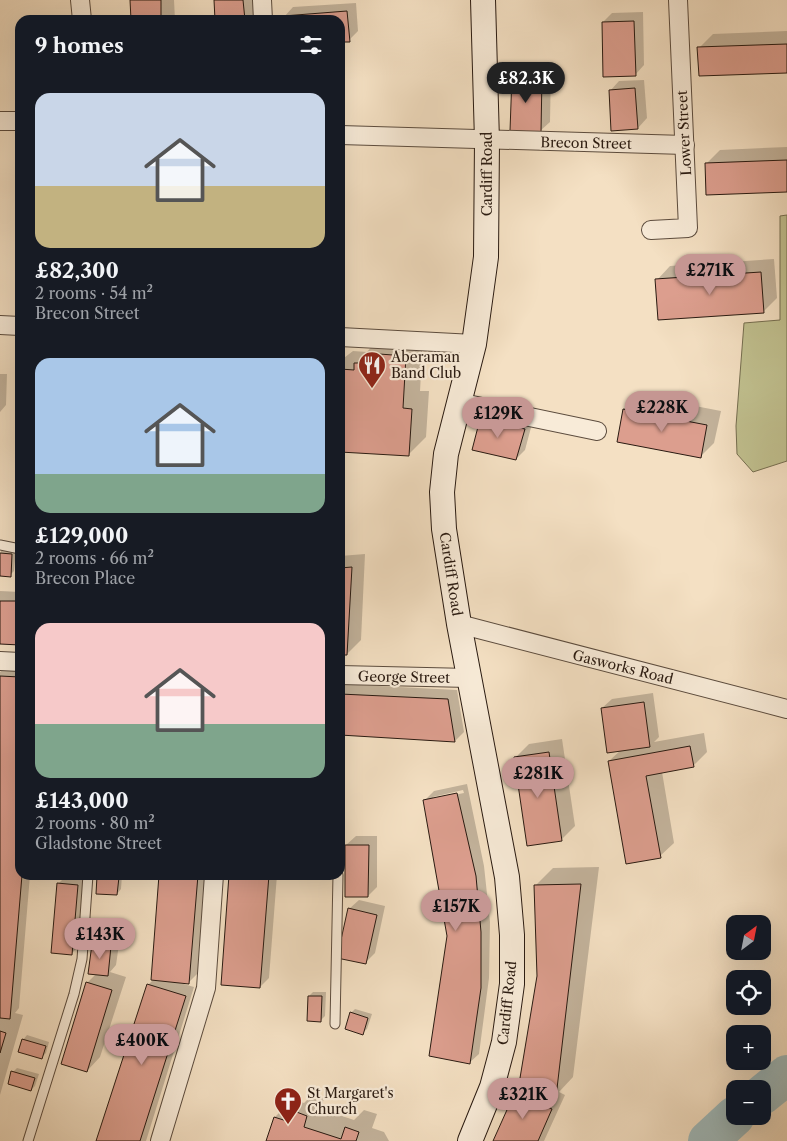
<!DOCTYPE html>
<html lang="en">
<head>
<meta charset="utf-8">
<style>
	:root { --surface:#171b24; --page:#20242c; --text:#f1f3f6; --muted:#9ea1a6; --accent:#c59692 }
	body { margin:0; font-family:"Libre Caslon Text",serif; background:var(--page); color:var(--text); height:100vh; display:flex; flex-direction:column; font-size:19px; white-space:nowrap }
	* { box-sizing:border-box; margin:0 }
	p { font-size:16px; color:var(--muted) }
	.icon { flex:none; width:28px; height:28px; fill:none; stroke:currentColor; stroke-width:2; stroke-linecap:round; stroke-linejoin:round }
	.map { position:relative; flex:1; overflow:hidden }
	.sheet { position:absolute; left:15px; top:15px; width:330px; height:865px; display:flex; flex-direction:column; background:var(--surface); border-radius:15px; box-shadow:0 5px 20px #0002 }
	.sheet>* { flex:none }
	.needle { width:32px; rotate:32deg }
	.buttons { position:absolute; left:726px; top:915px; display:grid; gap:10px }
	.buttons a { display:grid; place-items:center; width:45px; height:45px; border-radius:10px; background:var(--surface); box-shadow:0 5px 20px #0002; font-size:25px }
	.price { position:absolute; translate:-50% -42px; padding:0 11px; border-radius:18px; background:var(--accent); color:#111; font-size:16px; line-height:32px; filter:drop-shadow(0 1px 2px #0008) }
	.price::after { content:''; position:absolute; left:50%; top:30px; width:15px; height:11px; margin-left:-8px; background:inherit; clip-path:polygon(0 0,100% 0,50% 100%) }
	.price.active { background:#222; color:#fff }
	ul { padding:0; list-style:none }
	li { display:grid; align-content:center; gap:10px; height:265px; padding:0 20px }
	li span { display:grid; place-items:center; height:155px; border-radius:15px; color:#555 }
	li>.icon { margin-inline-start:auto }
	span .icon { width:90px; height:90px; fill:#fffc; stroke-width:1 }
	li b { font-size:21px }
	h2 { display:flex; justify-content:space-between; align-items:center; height:60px; padding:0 20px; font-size:21px }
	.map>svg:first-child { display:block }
	.green { fill:#c1c190; stroke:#756e50 }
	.shadow { fill:#0003; fill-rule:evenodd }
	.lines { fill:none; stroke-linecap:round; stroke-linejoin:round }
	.river { stroke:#9fbbbd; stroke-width:40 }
	.building { fill:#dc9e8e; stroke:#291a11 }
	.service-casing { stroke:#5c4c3e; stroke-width:11 }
	.minor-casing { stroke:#5c4c3e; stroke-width:20 }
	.secondary-casing { stroke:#291a11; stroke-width:26 }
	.service { stroke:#f8ebd8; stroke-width:9 }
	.minor { stroke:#f8ebd8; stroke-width:18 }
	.secondary { stroke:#f8ebd8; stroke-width:24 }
	.labels { text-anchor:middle; stroke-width:4.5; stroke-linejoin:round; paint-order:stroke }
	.street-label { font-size:14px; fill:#291a11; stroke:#f8ebd8 }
	.poi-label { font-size:14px; fill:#291a11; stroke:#f8ebd8; text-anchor:start }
</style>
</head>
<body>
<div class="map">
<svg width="787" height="1141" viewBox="0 0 787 1141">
	<rect width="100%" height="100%" fill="#f4e0c3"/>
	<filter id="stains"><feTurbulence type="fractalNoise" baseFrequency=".004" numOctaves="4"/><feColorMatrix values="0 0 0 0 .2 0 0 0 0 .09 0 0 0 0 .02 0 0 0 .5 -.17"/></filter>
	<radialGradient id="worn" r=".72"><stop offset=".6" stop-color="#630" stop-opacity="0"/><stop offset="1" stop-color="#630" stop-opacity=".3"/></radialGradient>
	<path class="green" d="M787,215V461L753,472L737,454L736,426L744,323L780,320V216Z"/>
	<g class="shadow">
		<path d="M131,0H174L175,20H132Z"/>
		<path d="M215,0H258L259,20H216Z"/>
		<path d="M356,3L358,31L349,40L340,41V20H284V17L293,7Z"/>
		<path d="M643,12L644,65L635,75L603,22L612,13Z"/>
		<path d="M787,31V71L699,48L713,34Z"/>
		<path d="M522,66L551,67L550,122L540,131L513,75Z"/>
		<path d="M644,80L647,118L638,128L610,91L619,81Z"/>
		<path d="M787,147V191L706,164L720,150Z"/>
		<path d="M774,259L777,298L763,312L657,280L670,266Z"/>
		<path d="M423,338L420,391H429L426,437L408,455L340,451V361L353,351L367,352L373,345Z"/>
		<path d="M0,374H7L6,405L0,412Z"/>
		<path d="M638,395L721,411L714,443L700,457L624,409Z"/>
		<path d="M490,410L533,420L525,450L516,459L481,420Z"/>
		<path d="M1,549L16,550L14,571L10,575H0Z"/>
		<path d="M365,554L361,640L347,654L340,653V556Z"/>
		<path d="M0,591L20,592V644L0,642Z"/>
		<path d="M5,667L20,668V875H30L19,1008L15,1013L23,1015L0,1095V672Z"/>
		<path d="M340,684L457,690L464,732L455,741L340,734Z"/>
		<path d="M653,693L659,737L654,742L704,733L707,752L693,766L662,772L674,843L660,856L609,761L621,750L602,708L612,699Z"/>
		<path d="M562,739L575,826L561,840L515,758L529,744Z"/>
		<path d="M467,784L484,866L490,922L489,978L479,1054L469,1063L424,801L434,791ZM463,790L464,793L433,799V797Z"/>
		<path d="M356,836H377V887L368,896L346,845Z"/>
		<path d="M599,867L573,1077L559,1092L565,1095L544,1141H494L519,1090L538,976L535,886L553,868Z"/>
		<path d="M67,875L87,876L81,944L72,953L58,884Z"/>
		<path d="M100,875H122L121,889L117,894L99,876Z"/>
		<path d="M161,875H206L198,973L189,982L180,983L194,987L146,1141H98L148,985L153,980Z"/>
		<path d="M231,875H277L269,978L260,987Z"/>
		<path d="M359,900L385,906L375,953L365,963L349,909Z"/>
		<path d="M102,935L120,937L116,965L110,972L126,977L100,1057L87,1071V983L97,973L90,972L93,944Z"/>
		<path d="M313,992H326L325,1016L321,1020L309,996Z"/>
		<path d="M355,1009L372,1014L367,1029L362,1033L351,1013Z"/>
		<path d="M27,1035L49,1042L46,1053L42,1057L23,1040Z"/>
		<path d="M17,1068L39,1074L35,1086L31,1090L13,1072Z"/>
		<path d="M313,1094L324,1098L321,1109L354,1120L364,1110L377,1114L372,1128L384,1132L389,1141H267L275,1117L293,1099L304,1103Z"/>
	</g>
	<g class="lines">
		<g class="river">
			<path d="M762,1095L787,1075"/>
			<path d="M708,1141L735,1116"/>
		</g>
	</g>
	<g class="building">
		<path d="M130,0H161V20H131Z"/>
		<path d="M214,0H243L245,20H215Z"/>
		<path d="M347,11L350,42H340V20H283V16Z"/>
		<path d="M634,21L636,76L603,77L602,22Z"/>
		<path d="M787,44V73L699,76L697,47Z"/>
		<path d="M512,75L542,76L541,132L510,131Z"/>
		<path d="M635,88L638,129L611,131L609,90Z"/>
		<path d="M787,160V192L706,195L705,163Z"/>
		<path d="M761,272L764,313L658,320L655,279Z"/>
		<path d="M366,353L406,356L403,408L412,409L409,456L340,452V369L354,370V363H365Z"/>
		<path d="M623,409L707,425L701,458L617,442Z"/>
		<path d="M480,419L525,429L516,460L472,450Z"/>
		<path d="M0,553L12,554L11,577L0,576Z"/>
		<path d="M352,567L347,655H340V568Z"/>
		<path d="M0,601H20V645L0,644Z"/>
		<path d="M0,676L20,677V875H22L10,1019L0,1018Z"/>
		<path d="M340,694L448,699L455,742L340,735Z"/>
		<path d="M644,702L650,747L607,753L601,708Z"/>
		<path d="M690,746L694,767L646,776L661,858L626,864L608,761Z"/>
		<path d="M549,752L562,841L527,846L514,757Z"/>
		<path d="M457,793L476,876L481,932V988L470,1064L429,1056L447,936L423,800Z"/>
		<path d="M345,845H369L368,897H345Z"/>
		<path d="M159,875H198L189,984L151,980Z"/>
		<path d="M229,875H269L260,988L221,985Z"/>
		<path d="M97,876L119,877L117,895L96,894Z"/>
		<path d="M57,883L78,885L72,955L51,953Z"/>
		<path d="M581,884L556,1097L518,1090L537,976L534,885Z"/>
		<path d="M348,908L377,915L366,964L337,958Z"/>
		<path d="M92,944L111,946L108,976L88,974Z"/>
		<path d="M86,982L112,990L87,1072L61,1064Z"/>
		<path d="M147,984L186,996L140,1141H96Z"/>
		<path d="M308,996H322L321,1022L307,1021Z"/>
		<path d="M350,1012L368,1018L363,1035L345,1029Z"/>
		<path d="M0,1031L6,1033L0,1053Z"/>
		<path d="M22,1039L46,1046L42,1059L18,1052Z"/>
		<path d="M11,1071L35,1078L31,1091L8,1084Z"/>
		<path d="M515,1092L552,1109L538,1141H493Z"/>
		<path d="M294,1111L307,1116L304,1127L341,1139L345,1127L359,1132L356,1141H266L274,1117L290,1122Z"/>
	</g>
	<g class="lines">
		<g class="service-casing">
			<g id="service">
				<path d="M0,545L20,549"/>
				<path d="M335,1024L338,875"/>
				<path d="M28,1141L74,994L82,959L88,875"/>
			</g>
		</g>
		<g class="minor-casing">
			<g id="minor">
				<path d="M80,0L82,20"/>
				<path d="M262,0L263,20"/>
				<path d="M0,121H20"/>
				<path d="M340,135L685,145"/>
				<path d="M651,230L688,228L678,0"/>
				<path d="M0,325L20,326"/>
				<path d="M340,337L474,344"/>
				<path d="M458,402L597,431"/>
				<path d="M459,624L787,709"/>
				<path d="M0,661L20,662"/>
				<path d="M340,675L469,678"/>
				<path d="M160,1141L206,988L214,875"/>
			</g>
		</g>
		<g class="secondary-casing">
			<path id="secondary" d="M470,1141L492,1087L504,1042L512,984V935L507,877L459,624L444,529L442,492L446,454L474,344L486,257L487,141L483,0"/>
		</g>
		<use href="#service" class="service"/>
		<use href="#minor" class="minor"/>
		<use href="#secondary" class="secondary"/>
	</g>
	<defs>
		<g id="restaurant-pin" transform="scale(1.4375)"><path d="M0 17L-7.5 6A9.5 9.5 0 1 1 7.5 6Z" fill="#8f2418" stroke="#f8ebd8"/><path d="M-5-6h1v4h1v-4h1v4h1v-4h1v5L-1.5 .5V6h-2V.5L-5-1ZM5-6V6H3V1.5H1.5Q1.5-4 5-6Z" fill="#fff"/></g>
		<g id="church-pin" transform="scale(1.4375)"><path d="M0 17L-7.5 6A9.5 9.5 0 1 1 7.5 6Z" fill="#8f2418" stroke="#f8ebd8"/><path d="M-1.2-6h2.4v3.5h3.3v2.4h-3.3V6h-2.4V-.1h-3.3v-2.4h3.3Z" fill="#fff"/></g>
	</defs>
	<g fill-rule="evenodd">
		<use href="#restaurant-pin" x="372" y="365"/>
		<use href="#church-pin" x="288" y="1101"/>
	</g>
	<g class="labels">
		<g class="street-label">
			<text transform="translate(684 133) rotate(-93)" y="5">Lower Street</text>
			<text transform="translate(586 143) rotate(1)" y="5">Brecon Street</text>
			<text transform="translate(487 174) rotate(-90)" y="5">Cardiff Road</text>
			<text transform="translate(451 574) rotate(81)" y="5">Cardiff Road</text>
			<text transform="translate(623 667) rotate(14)" y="5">Gasworks Road</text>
			<text transform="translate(404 677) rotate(1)" y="5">George Street</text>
			<text transform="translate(507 1003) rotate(-84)" y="5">Cardiff Road</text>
		</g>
		<g class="poi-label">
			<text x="391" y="362">Aberaman<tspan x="391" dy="16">Band Club</tspan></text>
			<text x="307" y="1098">St Margaret's<tspan x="307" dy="16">Church</tspan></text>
		</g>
	</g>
	<rect width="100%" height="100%" filter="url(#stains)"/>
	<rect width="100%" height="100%" fill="url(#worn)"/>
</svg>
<div class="buttons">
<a><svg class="needle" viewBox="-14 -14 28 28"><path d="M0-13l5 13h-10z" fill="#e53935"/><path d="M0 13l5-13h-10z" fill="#9ea1a6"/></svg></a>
<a><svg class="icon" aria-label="locate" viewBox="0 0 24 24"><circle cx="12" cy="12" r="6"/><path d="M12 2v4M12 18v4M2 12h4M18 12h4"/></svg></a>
<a>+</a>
<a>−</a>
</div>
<b class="price active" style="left:526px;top:104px">£82.3K</b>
<b class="price" style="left:710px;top:296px">£271K</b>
<b class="price" style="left:662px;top:433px">£228K</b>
<b class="price" style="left:498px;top:439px">£129K</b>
<b class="price" style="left:538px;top:799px">£281K</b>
<b class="price" style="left:456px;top:932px">£157K</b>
<b class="price" style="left:100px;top:960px">£143K</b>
<b class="price" style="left:142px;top:1066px">£400K</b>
<b class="price" style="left:523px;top:1120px">£321K</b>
<section class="sheet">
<h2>9 homes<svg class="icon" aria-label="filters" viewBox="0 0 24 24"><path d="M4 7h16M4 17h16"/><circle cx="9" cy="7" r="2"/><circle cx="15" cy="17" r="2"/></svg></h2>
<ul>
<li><span style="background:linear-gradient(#c9d6e8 60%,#c2b280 0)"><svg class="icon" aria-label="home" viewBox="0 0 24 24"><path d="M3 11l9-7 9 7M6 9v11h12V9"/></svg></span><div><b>£82,300</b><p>2 rooms · 54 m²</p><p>Brecon Street</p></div></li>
<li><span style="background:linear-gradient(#a9c7e8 75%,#7fa58c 0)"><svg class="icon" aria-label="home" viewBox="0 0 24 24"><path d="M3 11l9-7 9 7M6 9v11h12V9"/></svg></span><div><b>£129,000</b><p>2 rooms · 66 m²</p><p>Brecon Place</p></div></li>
<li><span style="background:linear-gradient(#f6c9c9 65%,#7fa58c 0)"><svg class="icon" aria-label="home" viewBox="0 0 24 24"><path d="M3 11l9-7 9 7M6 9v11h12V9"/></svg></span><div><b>£143,000</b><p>2 rooms · 80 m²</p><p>Gladstone Street</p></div></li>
</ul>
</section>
</div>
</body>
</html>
